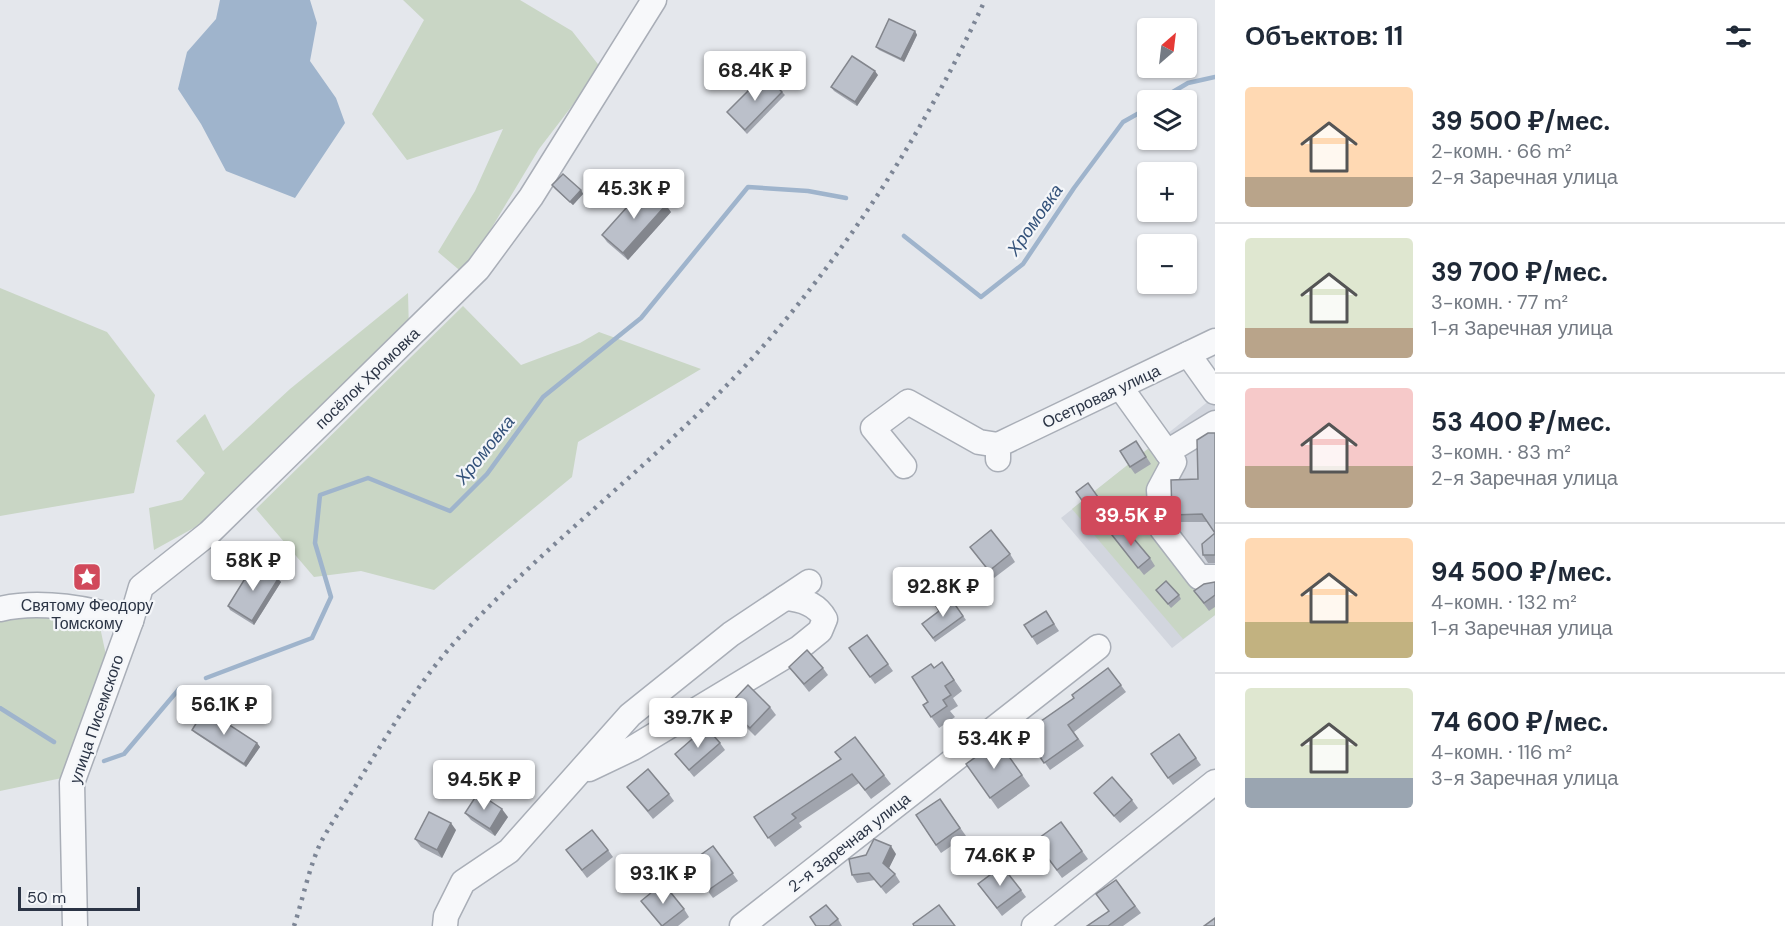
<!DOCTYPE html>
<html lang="ru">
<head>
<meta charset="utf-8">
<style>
	:root { --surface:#fff; --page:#f2f2f3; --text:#1f2937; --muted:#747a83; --line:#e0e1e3; --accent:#d1495b }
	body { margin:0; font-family:"DM Sans",sans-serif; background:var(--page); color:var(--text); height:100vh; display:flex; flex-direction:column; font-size:22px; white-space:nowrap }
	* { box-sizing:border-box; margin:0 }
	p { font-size:20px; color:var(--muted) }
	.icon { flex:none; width:33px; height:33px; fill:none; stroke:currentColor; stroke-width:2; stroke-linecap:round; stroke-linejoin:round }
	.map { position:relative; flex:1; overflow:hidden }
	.details { display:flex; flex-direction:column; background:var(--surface); width:570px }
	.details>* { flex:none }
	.needle { width:39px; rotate:28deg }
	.tools { position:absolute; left:1137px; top:18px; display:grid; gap:12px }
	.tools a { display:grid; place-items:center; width:60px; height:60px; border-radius:6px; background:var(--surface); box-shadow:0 2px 4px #0004; font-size:30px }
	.scale { position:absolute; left:18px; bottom:15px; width:122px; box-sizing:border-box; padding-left:6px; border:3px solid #2b3445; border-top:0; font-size:16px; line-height:21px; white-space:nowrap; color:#2b3445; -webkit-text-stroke:4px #f4f6f9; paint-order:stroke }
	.price { position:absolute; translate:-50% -51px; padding:0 14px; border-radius:6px; background:#fff; color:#222; font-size:20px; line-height:39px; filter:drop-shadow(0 2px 3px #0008) }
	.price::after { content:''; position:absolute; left:50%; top:36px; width:18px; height:14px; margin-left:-9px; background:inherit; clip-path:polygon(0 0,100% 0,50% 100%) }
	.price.active { background:var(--accent); color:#fff }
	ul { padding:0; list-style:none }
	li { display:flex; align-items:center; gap:18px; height:150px; padding:0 30px }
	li+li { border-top:2px solid var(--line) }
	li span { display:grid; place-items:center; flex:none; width:168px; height:120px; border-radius:6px; color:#555 }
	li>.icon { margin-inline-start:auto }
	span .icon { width:72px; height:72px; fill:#fffc; stroke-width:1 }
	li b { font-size:26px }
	h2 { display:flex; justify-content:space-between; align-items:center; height:72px; padding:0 30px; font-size:26px }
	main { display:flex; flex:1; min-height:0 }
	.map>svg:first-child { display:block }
	.built { fill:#d2d6de }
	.green { fill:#c9d6c5 }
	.water { fill:#9fb4cc }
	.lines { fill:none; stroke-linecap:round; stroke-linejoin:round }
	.stream { stroke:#9fb4cc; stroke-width:4.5 }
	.minor-casing { stroke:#a9aeb7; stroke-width:27 }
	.minor { stroke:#f7f8fa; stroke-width:24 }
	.rail { stroke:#7d8696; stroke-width:4.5; stroke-dasharray:3 6; stroke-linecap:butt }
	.wall { fill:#a1a5ae }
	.shaded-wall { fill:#83868d }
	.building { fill:#bbc0ca; stroke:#83868d; stroke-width:1.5 }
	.labels { text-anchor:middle; stroke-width:4.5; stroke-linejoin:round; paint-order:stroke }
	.street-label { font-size:16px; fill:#2b3445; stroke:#f4f6f9 }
	.poi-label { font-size:16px; fill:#2b3445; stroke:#f4f6f9 }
	.water-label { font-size:18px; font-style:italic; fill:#34527a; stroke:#f4f6f9 }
</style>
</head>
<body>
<main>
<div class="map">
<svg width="1215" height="926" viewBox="0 0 1215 926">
	<rect width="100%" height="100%" fill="#e4e7ec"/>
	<path class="built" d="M1215,396V615L1172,648L1061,518Z"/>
	<g class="green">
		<path d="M403,0H520L572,31L601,68L539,149L464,274L438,252L475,191L503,129L407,160L372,114L424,20Z"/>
		<path d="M0,288L107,332L155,395L134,493L0,516Z"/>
		<path d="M408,293L409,332L210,519L154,550L149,508L182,500L205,473L176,441L205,414L223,451L290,389Z"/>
		<path d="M463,306L521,365L580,343L599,332L701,369L578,442L572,477L434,590L361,571L314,577L256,509Z"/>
		<path d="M1149,448L1165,469L1157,530L1215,581V615L1183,639L1072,509Z"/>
		<path d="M56,615L100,627L107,660L62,778L0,791V619Z"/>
	</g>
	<path class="water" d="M220,0H310L317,23L310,61L336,98L345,123L295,198L226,171L201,124L178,89L187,52L216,19Z"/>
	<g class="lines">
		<g class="stream">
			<path d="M1159,100L1188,83L1215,77"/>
			<path d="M904,236L981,297L1023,264L1074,188L1123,122L1148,108"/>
			<path d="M206,678L312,638L331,597L315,543L320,495L368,478L450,511L487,474L543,397L641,318L748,187L808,191L846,198"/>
			<path d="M0,708L54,742"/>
			<path d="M104,761L124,754L179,689"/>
		</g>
		<g class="minor-casing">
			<g id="minor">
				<path d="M1188,354L1215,392"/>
				<path d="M1121,388L1174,462L1159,490L1162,529L1199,577H1215"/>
				<path d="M1167,452L1215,423"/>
				<path d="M998,459V445L1215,341"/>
				<path d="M904,466L873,428L908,402L979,442L998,445"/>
				<path d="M0,609C42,599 90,609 131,621"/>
				<path d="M589,769L633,748L799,648L820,631L825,619C817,604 801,599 785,598"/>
				<path d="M75,926L72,783L131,621L141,587L209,533L478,269L531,197L654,0"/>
				<path d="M445,926L446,916L463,882L509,851L630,715L731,634L809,582"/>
				<path d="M742,926L1098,647"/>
				<path d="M1034,926L1215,782"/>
			</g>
		</g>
		<use href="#minor" class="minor"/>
		<path class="rail" d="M294,926C303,899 309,867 321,842C333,820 348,799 361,777C390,731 418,683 455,642C554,534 676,448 772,336C860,232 928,124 985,0"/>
	</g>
	<g class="wall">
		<path d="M915,31L917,35L904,62L879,50L876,47Z"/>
		<path d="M878,75L857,106L834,91L831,87Z"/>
		<path d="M782,92L785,95L747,134L727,112Z"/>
		<path d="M552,185L581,190L583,194L573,205L555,189Z"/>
		<path d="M671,212L628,260L607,242L602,235Z"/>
		<path d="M1215,433V563H1208L1203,555L1215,533L1207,522H1177L1172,515L1198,479Z"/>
		<path d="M1141,449L1151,464L1135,474L1130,467Z"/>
		<path d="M1088,483L1108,512L1096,521L1076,492Z"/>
		<path d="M1112,535L1150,558L1155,566L1144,575Z"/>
		<path d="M970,547L1010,554L1015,562L994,578Z"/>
		<path d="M278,579L281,582L254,625L230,610L228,606Z"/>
		<path d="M1215,582V607L1209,611L1194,591Z"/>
		<path d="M1156,590L1179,595L1181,599L1171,608Z"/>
		<path d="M949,596L966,620L935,642L922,624L939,611Z"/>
		<path d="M1046,611L1059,631L1037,645L1032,637Z"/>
		<path d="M867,635L893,671L875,684L849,648Z"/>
		<path d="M942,662L962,691L953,698L958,706L950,711L955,717L939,728L923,705L928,702L934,668Z"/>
		<path d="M789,667L823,668L828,675L809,692Z"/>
		<path d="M1108,668L1126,692L1074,732L1084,746L1050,770L1024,733L1074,698Z"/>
		<path d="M727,707H770L776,715L755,736L733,714Z"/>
		<path d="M192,730L257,743L260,747L246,767L195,733Z"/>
		<path d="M1179,734L1201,765L1173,785L1151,754Z"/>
		<path d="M998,741L1030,786L998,809L966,764Z"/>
		<path d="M720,743L725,750L694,777L675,754Z"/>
		<path d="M841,759L884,775L891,784L871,799L859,783L799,823L802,827L775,847L754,817Z"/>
		<path d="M627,787L669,794L674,801L653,819Z"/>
		<path d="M1094,793L1132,800L1138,808L1120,823L1100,801Z"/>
		<path d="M940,799L966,836L941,853L916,815Z"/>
		<path d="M465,813L508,817L495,836L471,820Z"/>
		<path d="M1061,822L1088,859L1062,878L1035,841Z"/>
		<path d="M456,830L442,858L421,847L415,839Z"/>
		<path d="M713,846L738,881L713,898L688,864Z"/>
		<path d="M566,850H608L613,857L587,878Z"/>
		<path d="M896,854L889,868L895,874L900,882L886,894L875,880L857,883L852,875Z"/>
		<path d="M1116,880L1141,913L1123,926H1087L1109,912Z"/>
		<path d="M978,884L1021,890L1026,897L1002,916Z"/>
		<path d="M641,901L684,909L689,917L678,926H661Z"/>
		<path d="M810,917L838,919L842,926H816Z"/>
	</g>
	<g class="shaded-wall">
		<path d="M915,31L917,35L904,62L901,59Z"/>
		<path d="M875,71L878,75L857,106L855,102Z"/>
		<path d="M581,190L583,194L573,205L570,202Z"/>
		<path d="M666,205L671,212L628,260L623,253Z"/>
		<path d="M278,579L281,582L254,625L252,621Z"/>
		<path d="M257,743L260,747L246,767L244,764Z"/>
		<path d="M502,809L508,817L495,836L490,829Z"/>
		<path d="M451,823L456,830L442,858L437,850Z"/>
		<path d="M891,846L896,854L888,870L883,863Z"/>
	</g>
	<g class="building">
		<path d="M889,19L915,31L901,59L876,47Z"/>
		<path d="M852,56L875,71L855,102L831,87Z"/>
		<path d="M765,74L782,92L745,130L727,112Z"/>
		<path d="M563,174L581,190L570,202L552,185Z"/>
		<path d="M645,187L666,205L623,253L602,235Z"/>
		<path d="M1208,433H1215V555H1203L1202,544L1215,533L1202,514L1172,515L1171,480L1198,479L1197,440Z"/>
		<path d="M1136,441L1146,457L1130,467L1120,451Z"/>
		<path d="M1088,483L1103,504L1091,513L1076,492Z"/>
		<path d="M1123,526L1150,558L1138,568L1112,535Z"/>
		<path d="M991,530L1010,554L989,571L970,547Z"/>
		<path d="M254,564L278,579L252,621L228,606Z"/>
		<path d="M1166,581L1179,595L1168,604L1156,590Z"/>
		<path d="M1215,582V595L1204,603L1194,591L1204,584Z"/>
		<path d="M949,596L963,616L933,638L922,624L939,611L936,606Z"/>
		<path d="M1046,611L1054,624L1032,637L1024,625Z"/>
		<path d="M867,635L888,664L870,677L849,648Z"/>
		<path d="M807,650L823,668L804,684L789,667Z"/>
		<path d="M942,662L954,680L945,686L951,695L943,700L947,706L931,717L923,705L928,702L912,677L931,664L934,668Z"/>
		<path d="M1108,668L1121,685L1068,725L1078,739L1044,763L1024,733L1074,698L1072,695Z"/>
		<path d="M748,685L770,707L750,728L727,707Z"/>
		<path d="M205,709L257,743L244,764L192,730Z"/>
		<path d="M706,727L720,743L689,770L675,754Z"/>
		<path d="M1179,734L1196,758L1168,778L1151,754Z"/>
		<path d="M855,737L884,775L865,790L852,774L792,814L796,818L768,838L754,817L841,759L835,752Z"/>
		<path d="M998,741L1022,775L990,798L966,764Z"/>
		<path d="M648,769L669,794L648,811L627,787Z"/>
		<path d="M1112,777L1132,800L1114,816L1094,793Z"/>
		<path d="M478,793L502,809L490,829L465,813Z"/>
		<path d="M940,799L960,828L936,845L916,815Z"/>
		<path d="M429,812L451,823L437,850L415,839Z"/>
		<path d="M1061,822L1082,851L1057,870L1035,841Z"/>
		<path d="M592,830L608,850L582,870L566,850Z"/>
		<path d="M874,839L891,846L883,863L895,874L881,887L869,873L852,875L849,859L866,855Z"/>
		<path d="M713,846L733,873L707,891L688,864Z"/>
		<path d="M1002,866L1021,890L997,908L978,884Z"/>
		<path d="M1116,880L1135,906L1108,926H1087L1109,911L1096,894Z"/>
		<path d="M663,883L684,909L662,926L641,901Z"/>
		<path d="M826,905L838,919L829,926H816L810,917Z"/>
		<path d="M939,905L955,926H914L913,924Z"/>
		<path d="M1215,918V926H1204Z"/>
	</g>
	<defs>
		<g id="sight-square" transform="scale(1.5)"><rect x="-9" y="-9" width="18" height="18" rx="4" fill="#d1495b" stroke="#f4f6f9"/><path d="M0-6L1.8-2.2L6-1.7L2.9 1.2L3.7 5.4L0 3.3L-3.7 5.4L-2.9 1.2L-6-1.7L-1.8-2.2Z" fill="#fff"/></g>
	</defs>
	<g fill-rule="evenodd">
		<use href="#sight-square" x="87" y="577"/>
	</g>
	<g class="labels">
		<g class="street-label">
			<text transform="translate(367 378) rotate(-44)" y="6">посёлок Хромовка</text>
			<text transform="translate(1101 396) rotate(-25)" y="6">Осетровая улица</text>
			<text transform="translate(96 719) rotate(-71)" y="6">улица Писемского</text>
			<text transform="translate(849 842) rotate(-38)" y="6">2-я Заречная улица</text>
		</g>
		<g class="poi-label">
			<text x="87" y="611">Святому Феодору<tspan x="87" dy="18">Томскому</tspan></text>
		</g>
		<g class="water-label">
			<text transform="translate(1035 220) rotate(-55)" y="6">Хромовка</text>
			<text transform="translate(485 450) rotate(-51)" y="6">Хромовка</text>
		</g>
	</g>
</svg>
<div class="tools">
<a><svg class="needle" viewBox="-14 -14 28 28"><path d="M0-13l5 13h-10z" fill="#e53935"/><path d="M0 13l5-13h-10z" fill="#747a83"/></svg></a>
<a><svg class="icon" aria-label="layers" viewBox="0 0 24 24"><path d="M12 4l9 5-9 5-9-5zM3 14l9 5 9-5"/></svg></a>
<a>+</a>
<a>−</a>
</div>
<div class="scale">50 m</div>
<b class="price" style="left:755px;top:102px">68.4K ₽</b>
<b class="price" style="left:634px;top:220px">45.3K ₽</b>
<b class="price active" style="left:1131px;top:547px">39.5K ₽</b>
<b class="price" style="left:253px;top:592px">58K ₽</b>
<b class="price" style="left:943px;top:618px">92.8K ₽</b>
<b class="price" style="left:224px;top:736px">56.1K ₽</b>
<b class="price" style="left:698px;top:749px">39.7K ₽</b>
<b class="price" style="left:994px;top:770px">53.4K ₽</b>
<b class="price" style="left:484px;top:811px">94.5K ₽</b>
<b class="price" style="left:1000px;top:887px">74.6K ₽</b>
<b class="price" style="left:663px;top:905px">93.1K ₽</b>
</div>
<section class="details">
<h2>Объектов: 11<svg class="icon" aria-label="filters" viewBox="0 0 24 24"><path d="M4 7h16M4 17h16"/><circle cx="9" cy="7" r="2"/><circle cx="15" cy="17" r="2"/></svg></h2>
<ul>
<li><span style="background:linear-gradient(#ffd9b3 75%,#b9a48a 0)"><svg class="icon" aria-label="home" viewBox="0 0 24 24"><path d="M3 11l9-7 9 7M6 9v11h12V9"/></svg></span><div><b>39 500 ₽/мес.</b><p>2-комн. · 66 m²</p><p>2-я Заречная улица</p></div></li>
<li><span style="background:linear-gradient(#dfe7d0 75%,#b9a48a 0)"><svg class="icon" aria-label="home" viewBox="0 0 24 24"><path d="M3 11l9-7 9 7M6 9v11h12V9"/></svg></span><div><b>39 700 ₽/мес.</b><p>3-комн. · 77 m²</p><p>1-я Заречная улица</p></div></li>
<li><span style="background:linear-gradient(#f6c9c9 65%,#b9a48a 0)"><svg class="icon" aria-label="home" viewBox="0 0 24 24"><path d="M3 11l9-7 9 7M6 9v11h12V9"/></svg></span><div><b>53 400 ₽/мес.</b><p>3-комн. · 83 m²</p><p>2-я Заречная улица</p></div></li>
<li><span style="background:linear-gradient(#ffd9b3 70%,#c2b280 0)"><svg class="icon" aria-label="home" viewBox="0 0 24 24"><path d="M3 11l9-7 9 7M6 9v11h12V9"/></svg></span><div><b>94 500 ₽/мес.</b><p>4-комн. · 132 m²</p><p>1-я Заречная улица</p></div></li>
<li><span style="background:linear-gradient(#dfe7d0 75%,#9aa5b1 0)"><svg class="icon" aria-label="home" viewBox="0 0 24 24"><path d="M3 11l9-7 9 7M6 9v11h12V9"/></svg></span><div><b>74 600 ₽/мес.</b><p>4-комн. · 116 m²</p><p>3-я Заречная улица</p></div></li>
</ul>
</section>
</main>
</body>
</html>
